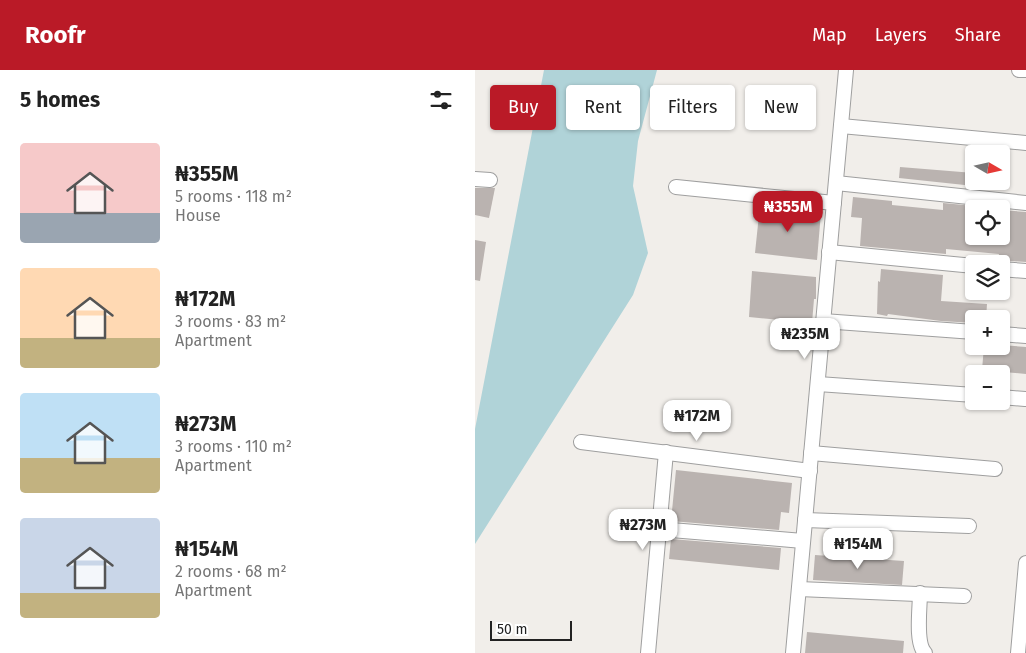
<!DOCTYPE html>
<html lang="en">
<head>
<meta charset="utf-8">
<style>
	:root { --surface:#fff; --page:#f2f2f2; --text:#222; --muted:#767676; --accent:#ba1a27 }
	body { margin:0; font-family:"Fira Sans",sans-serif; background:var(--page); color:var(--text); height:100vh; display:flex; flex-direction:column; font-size:19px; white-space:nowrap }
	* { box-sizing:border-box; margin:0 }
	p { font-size:16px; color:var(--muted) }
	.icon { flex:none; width:28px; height:28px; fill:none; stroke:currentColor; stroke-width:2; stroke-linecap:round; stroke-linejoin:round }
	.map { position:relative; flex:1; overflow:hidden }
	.drawer { display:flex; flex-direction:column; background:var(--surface); width:475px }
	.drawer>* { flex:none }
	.hud { position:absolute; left:15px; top:15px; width:460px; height:45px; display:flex; gap:10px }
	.needle { width:32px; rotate:99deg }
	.controls { position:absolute; left:490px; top:75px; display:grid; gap:10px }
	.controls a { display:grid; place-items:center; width:45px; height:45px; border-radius:5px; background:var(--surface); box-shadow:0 1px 4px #0004; font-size:25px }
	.scale { position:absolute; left:15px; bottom:12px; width:82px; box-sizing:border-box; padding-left:5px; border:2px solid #222; border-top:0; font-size:14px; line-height:18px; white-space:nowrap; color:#222; -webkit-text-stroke:4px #fff; paint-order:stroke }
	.price { position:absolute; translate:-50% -42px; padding:0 11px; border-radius:10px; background:#fff; color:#222; font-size:16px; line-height:32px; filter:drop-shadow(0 1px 2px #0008) }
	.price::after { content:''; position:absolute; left:50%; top:30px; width:15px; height:11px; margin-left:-8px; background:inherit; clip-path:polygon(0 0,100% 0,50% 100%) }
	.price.selected { background:var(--accent); color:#fff }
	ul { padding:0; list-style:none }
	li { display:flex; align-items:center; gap:15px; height:125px; padding:0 20px }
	li span { display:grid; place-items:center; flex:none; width:140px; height:100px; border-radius:5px; color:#555 }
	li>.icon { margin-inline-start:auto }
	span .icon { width:60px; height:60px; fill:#fffc; stroke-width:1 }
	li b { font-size:21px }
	h2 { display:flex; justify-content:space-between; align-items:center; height:60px; padding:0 20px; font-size:21px }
	.tag { padding:0 18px; border-radius:5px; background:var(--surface); box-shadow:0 1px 4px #0004; font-size:18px; line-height:45px }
	.tag.selected { background:var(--accent); color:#fff }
	header { display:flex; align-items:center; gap:30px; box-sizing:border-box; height:70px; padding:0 25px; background:var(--accent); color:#fff }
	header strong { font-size:24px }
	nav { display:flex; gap:28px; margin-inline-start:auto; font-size:18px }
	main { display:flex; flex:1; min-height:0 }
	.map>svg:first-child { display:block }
	.water { fill:#b0d3d8 }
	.building { fill:#bab3b0 }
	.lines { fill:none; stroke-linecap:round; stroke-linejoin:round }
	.minor-casing { stroke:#9f9f9f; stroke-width:16 }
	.minor { stroke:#fff; stroke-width:14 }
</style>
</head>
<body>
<header>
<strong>Roofr</strong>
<nav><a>Map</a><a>Layers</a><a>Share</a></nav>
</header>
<main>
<section class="drawer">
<h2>5 homes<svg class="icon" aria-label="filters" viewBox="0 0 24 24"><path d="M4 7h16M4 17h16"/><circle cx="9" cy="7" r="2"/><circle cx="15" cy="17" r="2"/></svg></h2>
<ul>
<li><span style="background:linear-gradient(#f6c9c9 70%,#9aa5b1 0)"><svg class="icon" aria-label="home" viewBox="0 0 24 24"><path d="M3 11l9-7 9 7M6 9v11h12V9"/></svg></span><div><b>₦355M</b><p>5 rooms · 118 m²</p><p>House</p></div></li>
<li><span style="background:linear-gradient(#ffd9b3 70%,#c2b280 0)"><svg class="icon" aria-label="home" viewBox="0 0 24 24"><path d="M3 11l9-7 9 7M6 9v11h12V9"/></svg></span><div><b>₦172M</b><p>3 rooms · 83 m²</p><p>Apartment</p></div></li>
<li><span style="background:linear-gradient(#bfe0f5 65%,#c2b280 0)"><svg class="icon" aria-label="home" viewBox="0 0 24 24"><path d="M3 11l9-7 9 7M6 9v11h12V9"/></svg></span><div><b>₦273M</b><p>3 rooms · 110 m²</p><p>Apartment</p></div></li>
<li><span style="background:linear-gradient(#c9d6e8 75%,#c2b280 0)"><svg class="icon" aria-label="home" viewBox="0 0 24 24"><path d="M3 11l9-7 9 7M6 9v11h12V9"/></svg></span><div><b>₦154M</b><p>2 rooms · 68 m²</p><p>Apartment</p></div></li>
</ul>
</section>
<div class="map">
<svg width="551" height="583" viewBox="0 0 551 583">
	<rect width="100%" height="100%" fill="#f1eeea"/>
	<path class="water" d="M69,0H182L163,71L158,116L173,183L158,225L0,474V359Z"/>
	<g class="building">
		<path d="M425,97L499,103V116L424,108Z"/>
		<path d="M0,118H20L14,148L0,145Z"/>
		<path d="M378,127L417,131V135L468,140V133L499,136V166H526V140L551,142V192L523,190L524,184L471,179V184L385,176L387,148L376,147Z"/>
		<path d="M285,135L346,142L342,190L280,183Z"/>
		<path d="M0,170L11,172L5,211L0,210Z"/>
		<path d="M406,199L468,205L466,231L512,234L511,249H499V253L466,251L413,244L412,246L402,244L403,211L405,212Z"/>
		<path d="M277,201L341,207V229H339L337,253L274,247Z"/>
		<path d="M526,275L551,277V304L507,300L509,276H526Z"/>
		<path d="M201,400L317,413L314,443L306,442L304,460L196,451Z"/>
		<path d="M196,469L306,478L304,500L194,489Z"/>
		<path d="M340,485L429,491L427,515L338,510Z"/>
		<path d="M332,562L429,571L428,583H330Z"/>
	</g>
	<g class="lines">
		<g class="minor-casing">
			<g id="minor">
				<path d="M544,0H551"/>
				<path d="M366,56L551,73"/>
				<path d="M0,109L15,110"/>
				<path d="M361,113L551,133"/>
				<path d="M201,117L359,133"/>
				<path d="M354,182L499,196"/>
				<path d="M526,199L551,201"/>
				<path d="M348,251L499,262"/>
				<path d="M526,264L551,266"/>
				<path d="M343,314L499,325"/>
				<path d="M526,327L550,329"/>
				<path d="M106,372L335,401"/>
				<path d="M336,383L520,399"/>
				<path d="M330,450L494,456"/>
				<path d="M184,459L328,471"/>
				<path d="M324,519L489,526"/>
				<path d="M445,523C445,538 440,573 450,583"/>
				<path d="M173,583L191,382"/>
				<path d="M318,583L371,0"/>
				<path d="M543,583L551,493"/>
			</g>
		</g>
		<use href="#minor" class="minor"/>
	</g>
</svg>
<div class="controls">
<a><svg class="needle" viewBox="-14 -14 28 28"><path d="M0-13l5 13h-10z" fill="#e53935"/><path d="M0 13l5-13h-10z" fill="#767676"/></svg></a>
<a><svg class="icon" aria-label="locate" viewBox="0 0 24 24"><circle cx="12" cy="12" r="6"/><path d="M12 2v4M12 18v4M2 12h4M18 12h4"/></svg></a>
<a><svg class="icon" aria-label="layers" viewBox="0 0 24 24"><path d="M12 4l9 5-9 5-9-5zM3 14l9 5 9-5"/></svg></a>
<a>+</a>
<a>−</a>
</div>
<div class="scale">50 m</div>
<b class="price selected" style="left:313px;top:163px">₦355M</b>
<b class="price" style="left:330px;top:290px">₦235M</b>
<b class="price" style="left:222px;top:372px">₦172M</b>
<b class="price" style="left:168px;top:481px">₦273M</b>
<b class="price" style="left:383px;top:500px">₦154M</b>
<div class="hud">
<a class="tag selected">Buy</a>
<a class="tag">Rent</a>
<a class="tag">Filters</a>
<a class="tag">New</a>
</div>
</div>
</main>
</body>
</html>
